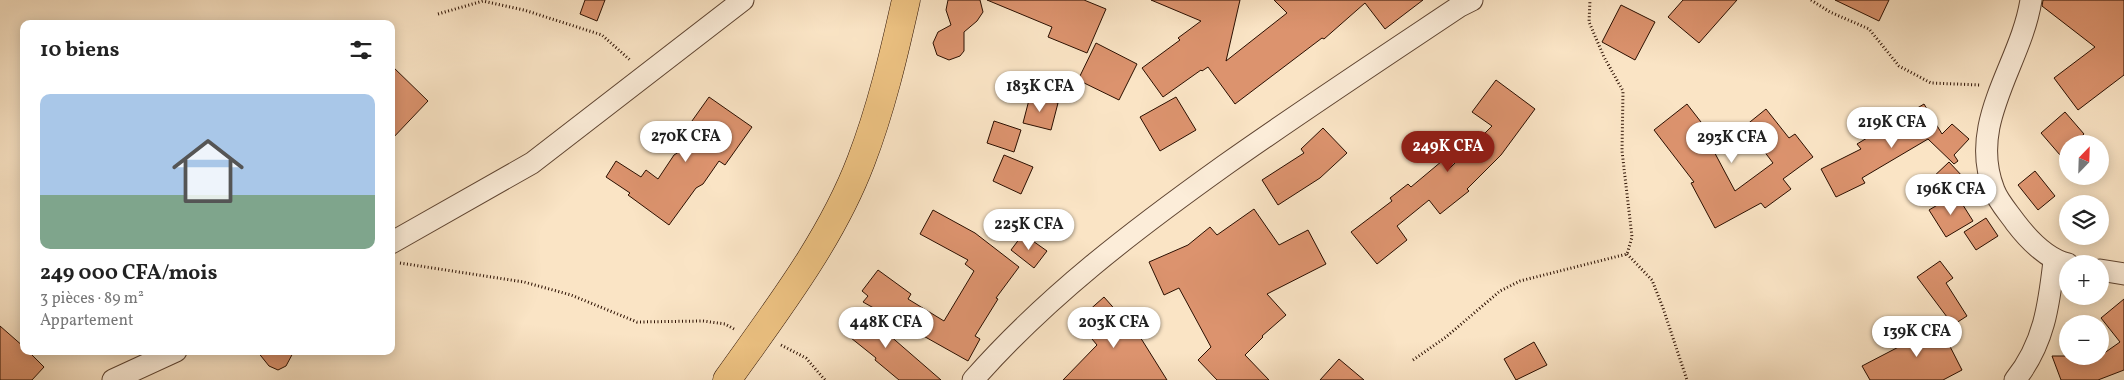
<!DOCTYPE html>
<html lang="fr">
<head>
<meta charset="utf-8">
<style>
	:root { --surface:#fff; --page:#f2f2f2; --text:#222; --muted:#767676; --line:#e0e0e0; --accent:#8f2418 }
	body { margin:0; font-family:Vollkorn,serif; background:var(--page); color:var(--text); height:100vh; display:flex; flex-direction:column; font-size:19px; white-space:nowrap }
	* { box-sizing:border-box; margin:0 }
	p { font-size:16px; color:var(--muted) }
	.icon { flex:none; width:28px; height:28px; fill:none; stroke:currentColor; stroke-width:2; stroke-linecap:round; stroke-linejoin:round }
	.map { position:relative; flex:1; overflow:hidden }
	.panel { position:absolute; left:20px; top:20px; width:375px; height:335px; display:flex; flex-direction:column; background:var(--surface); border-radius:10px; box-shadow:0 2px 12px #0003 }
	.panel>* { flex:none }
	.needle { width:32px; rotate:23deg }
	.tools { position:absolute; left:2059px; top:135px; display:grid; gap:10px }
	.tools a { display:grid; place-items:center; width:50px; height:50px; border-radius:50%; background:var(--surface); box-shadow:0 2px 12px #0003; font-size:25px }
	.price { position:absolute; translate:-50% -42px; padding:0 11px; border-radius:18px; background:#fff; color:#222; font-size:16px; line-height:32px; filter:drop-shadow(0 1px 2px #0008) }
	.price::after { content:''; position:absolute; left:50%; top:30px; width:15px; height:11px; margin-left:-8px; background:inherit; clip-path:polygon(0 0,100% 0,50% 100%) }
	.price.current { background:var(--accent); color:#fff }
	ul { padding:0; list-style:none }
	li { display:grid; align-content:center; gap:10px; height:265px; padding:0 20px }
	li+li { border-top:1px solid var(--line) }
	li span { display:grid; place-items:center; height:155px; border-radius:10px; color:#555 }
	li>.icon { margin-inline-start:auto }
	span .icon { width:90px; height:90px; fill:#fffc; stroke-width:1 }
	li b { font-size:21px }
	h2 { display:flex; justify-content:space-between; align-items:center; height:60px; padding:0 20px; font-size:21px }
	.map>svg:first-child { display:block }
	.building { fill:#dc936e; stroke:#2b0f00 }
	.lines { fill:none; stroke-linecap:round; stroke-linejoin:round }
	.minor-casing { stroke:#5f4431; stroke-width:23 }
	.highway-casing { stroke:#2b0f00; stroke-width:29 }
	.path { stroke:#2b0f00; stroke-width:3; stroke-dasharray:1 2.5; stroke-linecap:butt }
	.minor { stroke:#fcedd9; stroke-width:21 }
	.highway { stroke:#edc282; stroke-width:28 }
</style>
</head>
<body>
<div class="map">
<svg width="2124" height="380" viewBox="0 0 2124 380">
	<rect width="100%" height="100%" fill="#fae4c5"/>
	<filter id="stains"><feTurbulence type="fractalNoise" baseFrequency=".004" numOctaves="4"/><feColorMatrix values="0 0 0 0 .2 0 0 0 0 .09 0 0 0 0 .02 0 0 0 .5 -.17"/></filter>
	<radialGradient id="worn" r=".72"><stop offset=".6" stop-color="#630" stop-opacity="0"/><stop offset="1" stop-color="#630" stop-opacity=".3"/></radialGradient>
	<g class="building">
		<path d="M585,0H605L597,21L580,14Z"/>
		<path d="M948,0H980L983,12L977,21L964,32V51L960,56L949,60L937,55L933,43L938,32L951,25L946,10Z"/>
		<path d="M987,0H1084L1106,9L1087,53L1048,37L1052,27Z"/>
		<path d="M1151,0H1240L1226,61L1287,13L1274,0H1423L1385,29L1365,3L1324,39L1322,38L1235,104L1208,67L1202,71L1201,70L1163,97L1142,68L1180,40L1178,38L1201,21Z"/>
		<path d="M1683,0H1737L1699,43L1668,17Z"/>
		<path d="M1835,0H1889L1879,21Z"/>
		<path d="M2043,0H2124V75L2078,110L2054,78L2095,47L2042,6Z"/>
		<path d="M1621,5L1655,22L1635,60L1602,42Z"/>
		<path d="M1096,43L1137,64L1119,100L1078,80Z"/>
		<path d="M391,65L428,101L391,140Z"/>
		<path d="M1496,80L1535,109L1501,155L1467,189L1469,191L1440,214L1429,200L1397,226L1407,240L1377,264L1351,232L1392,201L1390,198L1408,184L1411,187L1442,161L1449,169L1492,126L1472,112Z"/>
		<path d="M1030,96L1058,103L1051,130L1023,123Z"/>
		<path d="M709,97L752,127L725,165L719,161L703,184L696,188L669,225L628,195L630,193L606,177L616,161L641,177L646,170L658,179L674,155L693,143L682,135Z"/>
		<path d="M1176,97L1196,130L1160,151L1140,117Z"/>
		<path d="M1687,104L1715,140L1710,144L1735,191L1773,163L1745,126L1766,109L1789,138L1795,134L1813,157L1783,179L1791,189L1765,208L1761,203L1715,228L1691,183L1694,182L1654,130Z"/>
		<path d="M1924,104L1942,134L1952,124L1969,139L1954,155L1958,161L1954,164L1928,139L1862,178L1865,183L1836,197L1821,169L1861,149L1857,144Z"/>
		<path d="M2065,112L2084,134L2073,144H2068V148L2060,155L2041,133Z"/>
		<path d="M994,121L1021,130L1014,152L987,143Z"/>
		<path d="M1323,128L1347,153L1320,178L1278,205L1262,180L1304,153L1301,149Z"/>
		<path d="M1004,155L1033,167L1021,194L993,181Z"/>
		<path d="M1949,162L1964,178L1945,195L1930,180Z"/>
		<path d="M2035,171L2055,196L2038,210L2018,185Z"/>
		<path d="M1956,194L1973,221L1946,237L1929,210Z"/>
		<path d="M1254,209L1279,245L1308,230L1326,264L1267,294L1286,315L1262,336L1263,337L1245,355L1269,380H1217L1198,360L1211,347L1179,288L1164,295L1149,262L1188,245L1210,227L1217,235Z"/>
		<path d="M933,210L975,233L1019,267L996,298L998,299L975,336L980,339L968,361L863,302L868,296L862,291L878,270L911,294L908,299L944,321L974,271L965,264L968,260L920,234Z"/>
		<path d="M1986,218L1998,236L1976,250L1964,232Z"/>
		<path d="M1023,234L1047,251L1034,268L1011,250Z"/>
		<path d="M1940,261L1953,278L1946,283L1967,316L1953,325L1917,277Z"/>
		<path d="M1104,297L1142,340L1167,380H1063L1097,345L1077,321Z"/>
		<path d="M2124,299V370L2098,380H2061L2052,356H2100L2120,342L2101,318Z"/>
		<path d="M858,308L941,380H899L875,360L876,358L841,330Z"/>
		<path d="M1936,319L1962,370L1943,380H1870L1862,366L1912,340L1908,331Z"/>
		<path d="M0,326L24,347V351H28L44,367L32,380H0Z"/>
		<path d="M1534,342L1547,365L1516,380L1504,359Z"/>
		<path d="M257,351H294L286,366L278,370L269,366Z"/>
		<path d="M1339,359L1364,380H1320Z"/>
	</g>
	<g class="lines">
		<g class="minor-casing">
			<g id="minor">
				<path d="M2031,0C2021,65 1967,122 1994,190C1998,201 2008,212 2015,222C2028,239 2046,259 2068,264"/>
				<path d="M391,243L532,163L743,0"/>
				<path d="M2100,270L2124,274"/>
				<path d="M113,380L176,351"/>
				<path d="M973,380C1047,296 1134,230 1225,165C1303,110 1382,58 1460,6L1472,0"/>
				<path d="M2015,380C2044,344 2049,305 2054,261"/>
			</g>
		</g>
		<g class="highway-casing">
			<path id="highway" d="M727,380C776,311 831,240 861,161C881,109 894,54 906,0"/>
		</g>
		<g class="path">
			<path d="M1811,0L1830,12L1869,29L1899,66L1931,83L1980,85"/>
			<path d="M438,14L483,1L524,10L602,35L630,60"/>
			<path d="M1627,254L1652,280L1663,308L1687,380"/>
			<path d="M400,263L524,282L571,295L637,322L703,321L725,324L734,329"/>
			<path d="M781,345L806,358L825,380"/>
			<path d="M1413,360L1446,337L1500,291L1520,281L1627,254L1632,237L1622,151L1623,91L1604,57L1589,22L1590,0"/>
		</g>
		<use href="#minor" class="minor"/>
		<use href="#highway" class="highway"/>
	</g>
	<rect width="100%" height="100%" filter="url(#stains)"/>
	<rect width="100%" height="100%" fill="url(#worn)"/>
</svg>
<div class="tools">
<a><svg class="needle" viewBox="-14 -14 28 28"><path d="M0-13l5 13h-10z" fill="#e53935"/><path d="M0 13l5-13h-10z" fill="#767676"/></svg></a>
<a><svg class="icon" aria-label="layers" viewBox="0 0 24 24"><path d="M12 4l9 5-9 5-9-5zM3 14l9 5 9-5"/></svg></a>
<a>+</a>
<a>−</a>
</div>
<b class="price" style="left:1040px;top:113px">183K CFA</b>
<b class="price" style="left:1892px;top:149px">219K CFA</b>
<b class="price" style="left:686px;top:163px">270K CFA</b>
<b class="price" style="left:1732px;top:164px">293K CFA</b>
<b class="price current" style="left:1448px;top:173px">249K CFA</b>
<b class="price" style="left:1951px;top:216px">196K CFA</b>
<b class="price" style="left:1029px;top:251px">225K CFA</b>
<b class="price" style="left:886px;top:349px">448K CFA</b>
<b class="price" style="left:1114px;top:349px">203K CFA</b>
<b class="price" style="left:1917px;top:358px">139K CFA</b>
<section class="panel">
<h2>10 biens<svg class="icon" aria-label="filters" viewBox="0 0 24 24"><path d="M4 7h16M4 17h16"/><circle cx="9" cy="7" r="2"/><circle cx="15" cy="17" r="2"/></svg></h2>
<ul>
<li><span style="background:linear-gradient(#a9c7e8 65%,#7fa58c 0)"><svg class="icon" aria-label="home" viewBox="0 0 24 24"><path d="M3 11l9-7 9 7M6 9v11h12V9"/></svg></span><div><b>249 000 CFA/mois</b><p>3 pièces · 89 m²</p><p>Appartement</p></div></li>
</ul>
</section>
</div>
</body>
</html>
